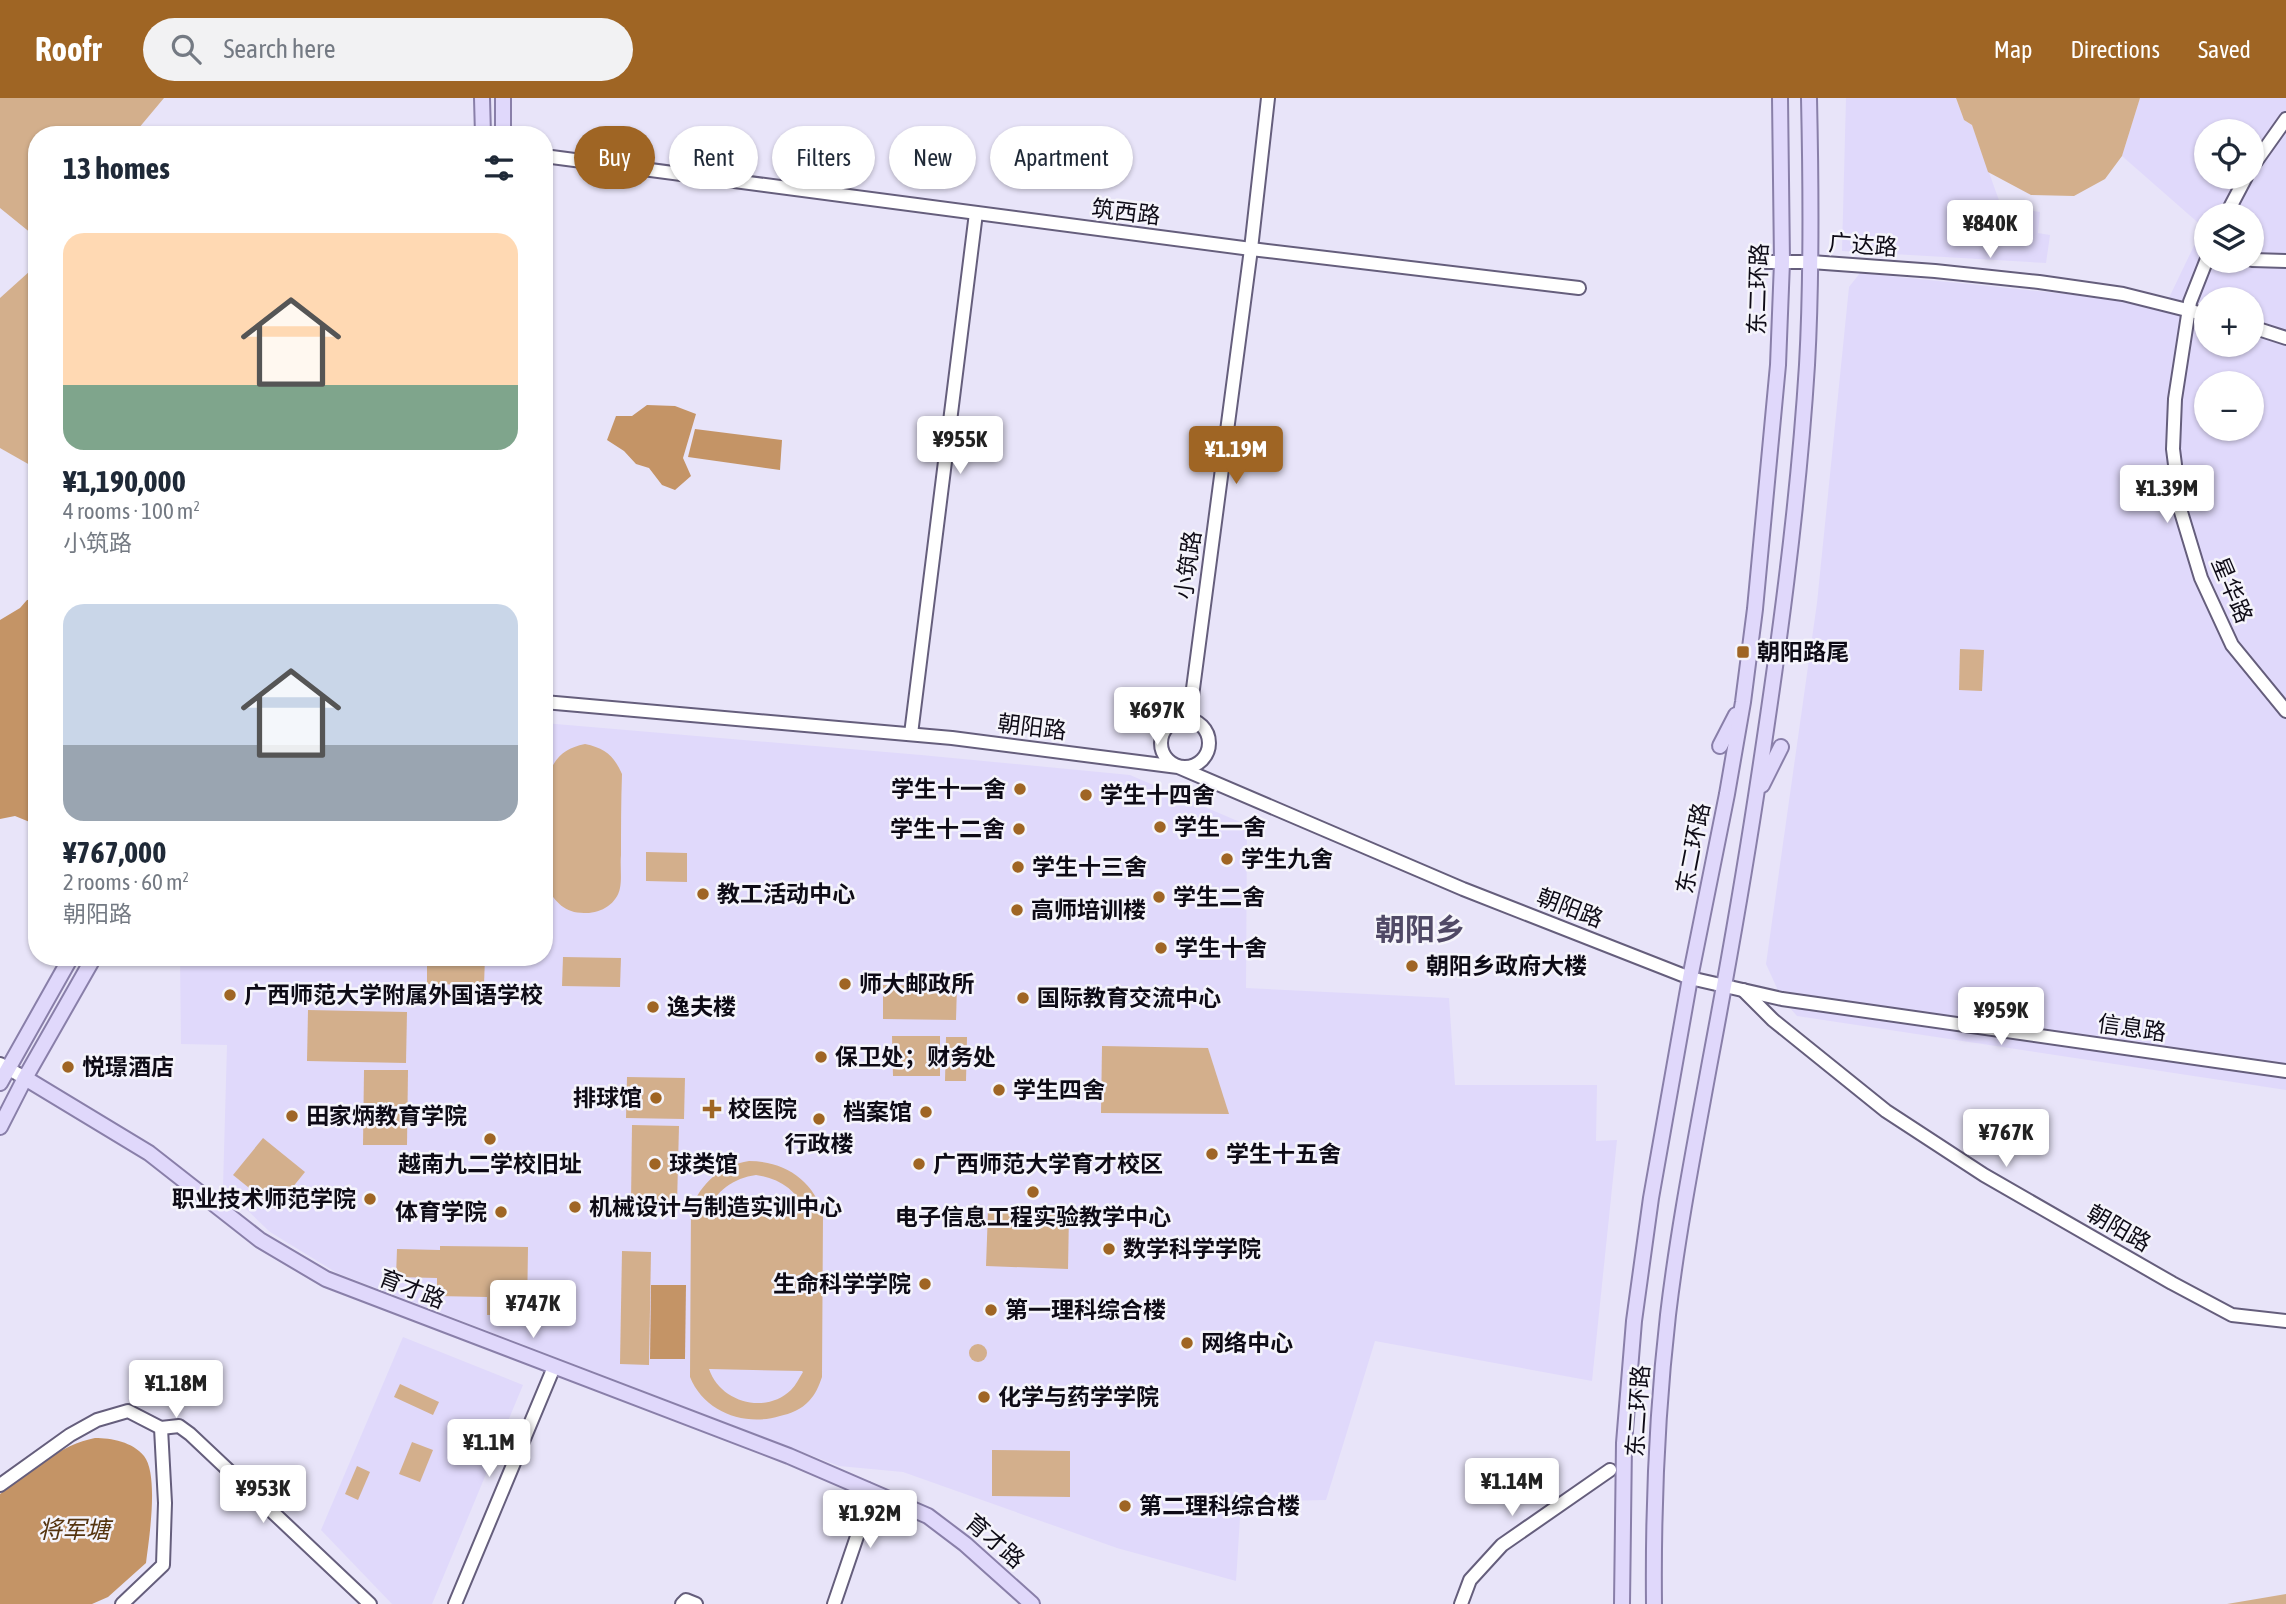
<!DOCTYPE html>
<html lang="en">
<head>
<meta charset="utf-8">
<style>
	:root { --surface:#fff; --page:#f2f2f3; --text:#1f2937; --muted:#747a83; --accent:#9f6524 }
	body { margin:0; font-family:"Asap Condensed","Noto Sans SC",sans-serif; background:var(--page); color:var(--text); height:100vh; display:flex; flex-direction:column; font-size:26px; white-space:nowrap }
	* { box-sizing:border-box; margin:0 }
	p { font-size:23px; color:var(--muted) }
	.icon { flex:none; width:38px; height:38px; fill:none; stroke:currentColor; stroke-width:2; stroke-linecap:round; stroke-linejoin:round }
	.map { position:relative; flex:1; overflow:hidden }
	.drawer { position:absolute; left:28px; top:28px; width:525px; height:840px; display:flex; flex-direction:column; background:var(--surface); border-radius:28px; box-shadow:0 2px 5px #0004 }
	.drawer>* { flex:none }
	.hud { position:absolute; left:574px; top:28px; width:665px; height:63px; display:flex; gap:14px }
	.buttons { position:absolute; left:2194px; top:21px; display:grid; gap:14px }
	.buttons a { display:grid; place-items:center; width:70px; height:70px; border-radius:50%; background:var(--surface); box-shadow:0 2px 5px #0004; font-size:35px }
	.price { position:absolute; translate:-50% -60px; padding:0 16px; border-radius:7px; background:#fff; color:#222; font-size:23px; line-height:46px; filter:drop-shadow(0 2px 4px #0008) }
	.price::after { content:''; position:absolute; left:50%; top:42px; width:21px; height:16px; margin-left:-10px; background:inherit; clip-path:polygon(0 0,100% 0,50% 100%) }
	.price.on { background:var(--accent); color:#fff }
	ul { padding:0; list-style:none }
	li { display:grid; align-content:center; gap:14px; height:371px; padding:0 35px }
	li span { display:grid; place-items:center; height:217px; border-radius:21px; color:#555 }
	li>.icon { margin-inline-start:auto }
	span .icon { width:126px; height:126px; fill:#fffc; stroke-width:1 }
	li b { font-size:30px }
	h2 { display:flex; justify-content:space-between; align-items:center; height:84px; padding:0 35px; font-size:30px }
	.tag { padding:0 24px; border-radius:32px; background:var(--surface); box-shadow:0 2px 5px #0004; font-size:24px; line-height:63px }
	.tag.on { background:var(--accent); color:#fff }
	header { display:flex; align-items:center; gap:42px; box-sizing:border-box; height:98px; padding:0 35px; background:var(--accent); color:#fff }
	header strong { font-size:33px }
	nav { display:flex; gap:38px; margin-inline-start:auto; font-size:24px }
	.search { width:490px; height:63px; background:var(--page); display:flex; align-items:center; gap:18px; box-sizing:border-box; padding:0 24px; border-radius:38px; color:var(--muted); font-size:26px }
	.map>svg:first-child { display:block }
	.built { fill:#e0d9fb; fill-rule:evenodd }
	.green { fill:#d3af8c; fill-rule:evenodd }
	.water { fill:#c49466 }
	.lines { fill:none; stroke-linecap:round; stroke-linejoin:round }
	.minor-casing { stroke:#655e7c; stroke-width:16 }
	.major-casing { stroke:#897fa9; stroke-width:18 }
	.minor { stroke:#fff; stroke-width:12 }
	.major { stroke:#e0d8fb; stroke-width:14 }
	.poi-dot { fill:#9f6524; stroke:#f5f4fb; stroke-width:2.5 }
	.labels { text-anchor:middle; stroke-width:5; stroke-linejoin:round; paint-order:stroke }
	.street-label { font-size:23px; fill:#0e0b16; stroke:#f5f4fb }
	.poi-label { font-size:23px; font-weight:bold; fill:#0e0b16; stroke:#f5f4fb; text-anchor:start }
	.water-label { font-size:24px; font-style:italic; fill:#55340f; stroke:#f5f4fb }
	.district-label { font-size:30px; font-weight:bold; fill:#504966; stroke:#f5f4fb }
</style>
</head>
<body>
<header>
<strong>Roofr</strong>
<div class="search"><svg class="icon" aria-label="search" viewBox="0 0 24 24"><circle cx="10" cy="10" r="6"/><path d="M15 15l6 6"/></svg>Search here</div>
<nav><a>Map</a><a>Directions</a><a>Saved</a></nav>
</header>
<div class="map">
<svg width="2286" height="1506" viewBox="0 0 2286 1506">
	<rect width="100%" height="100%" fill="#e8e4f9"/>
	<g class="built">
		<path d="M1846,0H1956L1964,22L1972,27L2001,108L2040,114L2038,135L2050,137L2046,165L1842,153Z"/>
		<path d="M2140,0H2286V992L1797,918L1782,901L1766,866L1817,505L1849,189L1860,175L2166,206L2203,129L2122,58ZM2207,33H2252V79H2207ZM2207,117H2252V163H2207ZM2207,201H2252V247H2207ZM2207,285H2252V331H2207Z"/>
		<path d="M544,625L921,657L1130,677L1247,727L1246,890L1449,900L1455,987H1597L1596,1043L1617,1042L1592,1283L1375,1243L1326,1402L1241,1404L1236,1483L1117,1450L903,1374L839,1368L337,1175L270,1134L223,1089L227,947L181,946L180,859H544Z"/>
		<path d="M403,1239L523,1287L432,1506H392L321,1432Z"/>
	</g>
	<g class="green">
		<path d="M0,0H164L133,37H37V140L0,110Z"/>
		<path d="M1956,0H2140L2122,58L2105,81L2074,98L2031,97L1988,74L1972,27L1964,22Z"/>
		<path d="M37,172V371L0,350V200L30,173Z"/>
		<path d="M1960,551L1984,552L1982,593L1959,592Z"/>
		<path d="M585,646C605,650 614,658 622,676C621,703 621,730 621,757C620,768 622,780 620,790C617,806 600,816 584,815C565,815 555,804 547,789L549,675C557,657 566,650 585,646Z"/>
		<path d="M646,754L687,755V784L646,783Z"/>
		<path d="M427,859H485L484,887L427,886Z"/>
		<path d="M563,859L621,860L620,889L562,888Z"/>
		<path d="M883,887L957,888L956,922L883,921Z"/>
		<path d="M308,912L407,914L406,965L307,963Z"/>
		<path d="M892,938H940V978H893Z"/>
		<path d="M946,939H967L966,983H945Z"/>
		<path d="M1102,948L1208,950L1229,1016L1101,1015Z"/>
		<path d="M364,972H408L407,1047H363Z"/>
		<path d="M627,979L685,980L684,1021L626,1020Z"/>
		<path d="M632,1027L679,1028L677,1106L631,1105Z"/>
		<path d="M263,1040L305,1074L275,1111L233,1077Z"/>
		<path d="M749,1063C784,1063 814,1082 823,1117L822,1279C819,1288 815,1297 809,1303C802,1311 790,1316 780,1318C745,1329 704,1314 690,1279L691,1111C701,1085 721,1067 749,1063ZM756,1077C778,1080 798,1092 805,1114H708C715,1093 734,1080 756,1077ZM709,1271L802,1273L803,1274C799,1280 796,1287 791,1292C765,1317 720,1304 709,1271Z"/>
		<path d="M988,1113L1069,1116L1068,1171L986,1168Z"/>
		<path d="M440,1148L528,1149L527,1217H487V1199L437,1198V1180L396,1179L397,1151L440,1152Z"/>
		<path d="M622,1153L651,1154L649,1267L620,1266Z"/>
		<circle cx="978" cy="1255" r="9"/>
		<path d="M400,1286L439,1304L433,1317L394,1299Z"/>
		<path d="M412,1344L433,1352L420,1384L399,1376Z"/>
		<path d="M992,1352L1070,1353V1399L992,1398Z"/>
		<path d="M357,1368L370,1374L358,1402L345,1396Z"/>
		<path d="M2286,1496V1506H2227Z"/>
	</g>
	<g class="water">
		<path d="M647,307L675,308L696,316L683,360L691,378L675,392L662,387L649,370L636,366L624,353L607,342L616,318H632Z"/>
		<path d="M695,331L782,342L780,372L688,359Z"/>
		<path d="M37,501V727L15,718L0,721V522L20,510L27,502Z"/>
		<path d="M651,1187H686L685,1261H650Z"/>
		<path d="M95,1340C111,1340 133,1344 144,1358C159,1377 149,1441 146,1465L108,1499L92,1506H0V1396C26,1375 62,1346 95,1340Z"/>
	</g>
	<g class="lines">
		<g class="minor-casing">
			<g id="minor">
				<path d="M544,58L1251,151L1579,190"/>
				<path d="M2252,69L2286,21"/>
				<path d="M2226,117L2246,79"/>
				<path d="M2207,161L2190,204L2175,301L2173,351L2181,414L2201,480L2232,547L2286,613"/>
				<path d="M2252,162L2286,163"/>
				<path d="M1765,164H1811L1935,173L2039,184L2123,196L2207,217"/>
				<path d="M2252,229L2286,240"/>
				<path d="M544,604L952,640L1178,669L1463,791L1690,880L1782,901L2286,973"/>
				<circle cx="1185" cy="645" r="24"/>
				<path d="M1189,621L1251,151L1268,0"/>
				<path d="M911,636L976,115"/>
				<path d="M1743,892L1773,922L1886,1013L1984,1077L2172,1185L2232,1217L2286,1223"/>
				<path d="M0,966L25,980"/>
				<path d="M161,1330L179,1328L190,1336L370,1506"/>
				<path d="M0,1387L70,1337L97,1322L128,1313L161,1330L165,1405L163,1467L122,1506"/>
				<path d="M455,1506L554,1269"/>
				<path d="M682,1506L686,1502L696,1506"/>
				<path d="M834,1506L867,1409V1391"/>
				<path d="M1461,1506L1470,1482L1502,1447L1610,1372"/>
			</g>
		</g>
		<g class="major-casing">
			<g id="major">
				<path d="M482,0L483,37"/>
				<path d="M503,0V37"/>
				<path d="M1720,648L1736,617"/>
				<path d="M1762,687L1781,649"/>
				<path d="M25,980L149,1055L260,1142L326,1181L789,1358L928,1418L965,1446L1032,1506"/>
				<path d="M0,985L71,859"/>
				<path d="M0,1029L25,980L94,859"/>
				<path d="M1622,1506L1624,1345L1634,1223L1651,1100L1690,880L1727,696L1743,604L1755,511L1778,267L1782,164L1780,0"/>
				<path d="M1654,1506C1653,1409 1657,1313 1668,1217C1678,1133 1694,1051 1709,969C1726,879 1742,789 1756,698C1778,555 1798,411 1807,267C1812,178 1811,89 1809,0"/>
			</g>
		</g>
		<use href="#minor" class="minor"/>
		<use href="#major" class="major"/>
	</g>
	<g class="poi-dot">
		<rect x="1736" y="547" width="14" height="14" rx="3.5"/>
		<circle cx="1020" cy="691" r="7"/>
		<circle cx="1086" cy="697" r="7"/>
		<circle cx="1160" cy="729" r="7"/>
		<circle cx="1019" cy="731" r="7"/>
		<circle cx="1227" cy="761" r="7"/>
		<circle cx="1018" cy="769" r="7"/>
		<circle cx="703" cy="796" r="7"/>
		<circle cx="1159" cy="799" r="7"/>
		<circle cx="1017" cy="812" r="7"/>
		<circle cx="1161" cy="850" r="7"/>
		<circle cx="1412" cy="868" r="7"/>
		<circle cx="845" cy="886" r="7"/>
		<circle cx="230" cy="897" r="7"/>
		<circle cx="1023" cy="900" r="7"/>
		<circle cx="653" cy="909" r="7"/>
		<circle cx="821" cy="959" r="7"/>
		<circle cx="68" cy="969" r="7"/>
		<circle cx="999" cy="992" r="7"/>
		<circle cx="656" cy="1000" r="7"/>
		<path d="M708.5 1000.5h7v7h7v7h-7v7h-7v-7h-7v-7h7z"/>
		<circle cx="926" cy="1014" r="7"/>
		<circle cx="292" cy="1018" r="7"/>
		<circle cx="819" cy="1021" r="7"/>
		<circle cx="490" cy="1041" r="7"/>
		<circle cx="1212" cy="1056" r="7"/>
		<circle cx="655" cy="1066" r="7"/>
		<circle cx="919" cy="1066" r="7"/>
		<circle cx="1033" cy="1094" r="7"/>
		<circle cx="370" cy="1101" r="7"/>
		<circle cx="575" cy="1109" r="7"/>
		<circle cx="501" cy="1114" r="7"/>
		<circle cx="1109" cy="1151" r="7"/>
		<circle cx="925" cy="1186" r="7"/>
		<circle cx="991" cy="1212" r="7"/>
		<circle cx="1187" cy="1245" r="7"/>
		<circle cx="984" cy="1299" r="7"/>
		<circle cx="1125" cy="1408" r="7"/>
	</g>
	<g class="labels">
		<g class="street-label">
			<text transform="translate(1126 114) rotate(7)" y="8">筑西路</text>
			<text transform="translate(1863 147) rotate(4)" y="8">广达路</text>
			<text transform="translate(1758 191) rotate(-88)" y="8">东二环路</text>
			<text transform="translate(1188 467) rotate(-82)" y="8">小筑路</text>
			<text transform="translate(2232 492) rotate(67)" y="8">星华路</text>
			<text transform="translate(1032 629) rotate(7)" y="8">朝阳路</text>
			<text transform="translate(1693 750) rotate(-79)" y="8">东二环路</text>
			<text transform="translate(1570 810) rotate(21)" y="8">朝阳路</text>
			<text transform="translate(2132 930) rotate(8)" y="8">信息路</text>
			<text transform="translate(2119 1130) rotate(30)" y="8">朝阳路</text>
			<text transform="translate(412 1191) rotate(21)" y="8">育才路</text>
			<text transform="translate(1638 1313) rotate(-86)" y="8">东二环路</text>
			<text transform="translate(995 1443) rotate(41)" y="8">育才路</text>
		</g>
		<g class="poi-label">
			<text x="1757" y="562">朝阳路尾</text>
			<text x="1006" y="699" text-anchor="end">学生十一舍</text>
			<text x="1100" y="705">学生十四舍</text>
			<text x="1174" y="737">学生一舍</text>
			<text x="1005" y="739" text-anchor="end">学生十二舍</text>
			<text x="1241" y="769">学生九舍</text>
			<text x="1032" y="777">学生十三舍</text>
			<text x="717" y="804">教工活动中心</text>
			<text x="1173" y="807">学生二舍</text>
			<text x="1031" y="820">高师培训楼</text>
			<text x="1175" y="858">学生十舍</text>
			<text x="1426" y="876">朝阳乡政府大楼</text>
			<text x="859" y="894">师大邮政所</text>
			<text x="244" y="905">广西师范大学附属外国语学校</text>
			<text x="1037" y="908">国际教育交流中心</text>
			<text x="667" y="917">逸夫楼</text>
			<text x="835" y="967">保卫处；财务处</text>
			<text x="82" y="977">悦璟酒店</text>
			<text x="1013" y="1000">学生四舍</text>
			<text x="642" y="1008" text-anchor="end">排球馆</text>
			<text x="728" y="1019">校医院</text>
			<text x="912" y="1022" text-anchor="end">档案馆</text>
			<text x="306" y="1026">田家炳教育学院</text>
			<text x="819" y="1054" text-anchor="middle">行政楼</text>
			<text x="1226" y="1064">学生十五舍</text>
			<text x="490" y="1074" text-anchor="middle">越南九二学校旧址</text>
			<text x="669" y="1074">球类馆</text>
			<text x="933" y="1074">广西师范大学育才校区</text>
			<text x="356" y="1109" text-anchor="end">职业技术师范学院</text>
			<text x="589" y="1117">机械设计与制造实训中心</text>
			<text x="487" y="1122" text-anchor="end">体育学院</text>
			<text x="1033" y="1127" text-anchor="middle">电子信息工程实验教学中心</text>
			<text x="1123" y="1159">数学科学学院</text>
			<text x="911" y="1194" text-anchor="end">生命科学学院</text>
			<text x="1005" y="1220">第一理科综合楼</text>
			<text x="1201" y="1253">网络中心</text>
			<text x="998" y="1307">化学与药学学院</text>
			<text x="1139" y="1416">第二理科综合楼</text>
		</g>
		<g class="water-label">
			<text x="74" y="1440">将军塘</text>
		</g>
		<g class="district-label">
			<text x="1420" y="842">朝阳乡</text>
		</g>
	</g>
</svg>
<div class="buttons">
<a><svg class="icon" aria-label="locate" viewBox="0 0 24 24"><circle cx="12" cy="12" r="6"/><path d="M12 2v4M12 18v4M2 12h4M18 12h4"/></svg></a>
<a><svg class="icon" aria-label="layers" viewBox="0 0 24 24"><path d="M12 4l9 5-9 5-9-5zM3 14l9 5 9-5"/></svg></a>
<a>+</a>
<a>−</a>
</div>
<b class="price" style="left:1990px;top:162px">¥840K</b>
<b class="price" style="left:960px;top:378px">¥955K</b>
<b class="price on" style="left:1236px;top:388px">¥1.19M</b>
<b class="price" style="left:2167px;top:427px">¥1.39M</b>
<b class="price" style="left:1157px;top:649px">¥697K</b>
<b class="price" style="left:2001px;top:949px">¥959K</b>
<b class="price" style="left:2006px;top:1071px">¥767K</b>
<b class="price" style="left:533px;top:1242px">¥747K</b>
<b class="price" style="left:176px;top:1322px">¥1.18M</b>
<b class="price" style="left:489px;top:1381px">¥1.1M</b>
<b class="price" style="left:1512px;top:1420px">¥1.14M</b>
<b class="price" style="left:263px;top:1427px">¥953K</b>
<b class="price" style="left:870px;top:1452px">¥1.92M</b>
<div class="hud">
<a class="tag on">Buy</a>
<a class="tag">Rent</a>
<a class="tag">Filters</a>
<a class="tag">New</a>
<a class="tag">Apartment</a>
</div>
<section class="drawer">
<h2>13 homes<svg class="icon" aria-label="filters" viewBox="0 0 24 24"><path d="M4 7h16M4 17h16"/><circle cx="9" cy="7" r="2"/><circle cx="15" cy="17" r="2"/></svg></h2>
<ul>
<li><span style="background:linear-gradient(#ffd9b3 70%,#7fa58c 0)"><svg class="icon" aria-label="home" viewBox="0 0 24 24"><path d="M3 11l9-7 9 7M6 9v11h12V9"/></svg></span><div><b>¥1,190,000</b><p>4 rooms · 100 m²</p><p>小筑路</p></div></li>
<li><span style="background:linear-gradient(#c9d6e8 65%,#9aa5b1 0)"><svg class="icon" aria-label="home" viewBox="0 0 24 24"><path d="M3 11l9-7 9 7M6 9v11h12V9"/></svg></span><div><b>¥767,000</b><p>2 rooms · 60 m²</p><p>朝阳路</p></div></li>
</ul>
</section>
</div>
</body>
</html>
